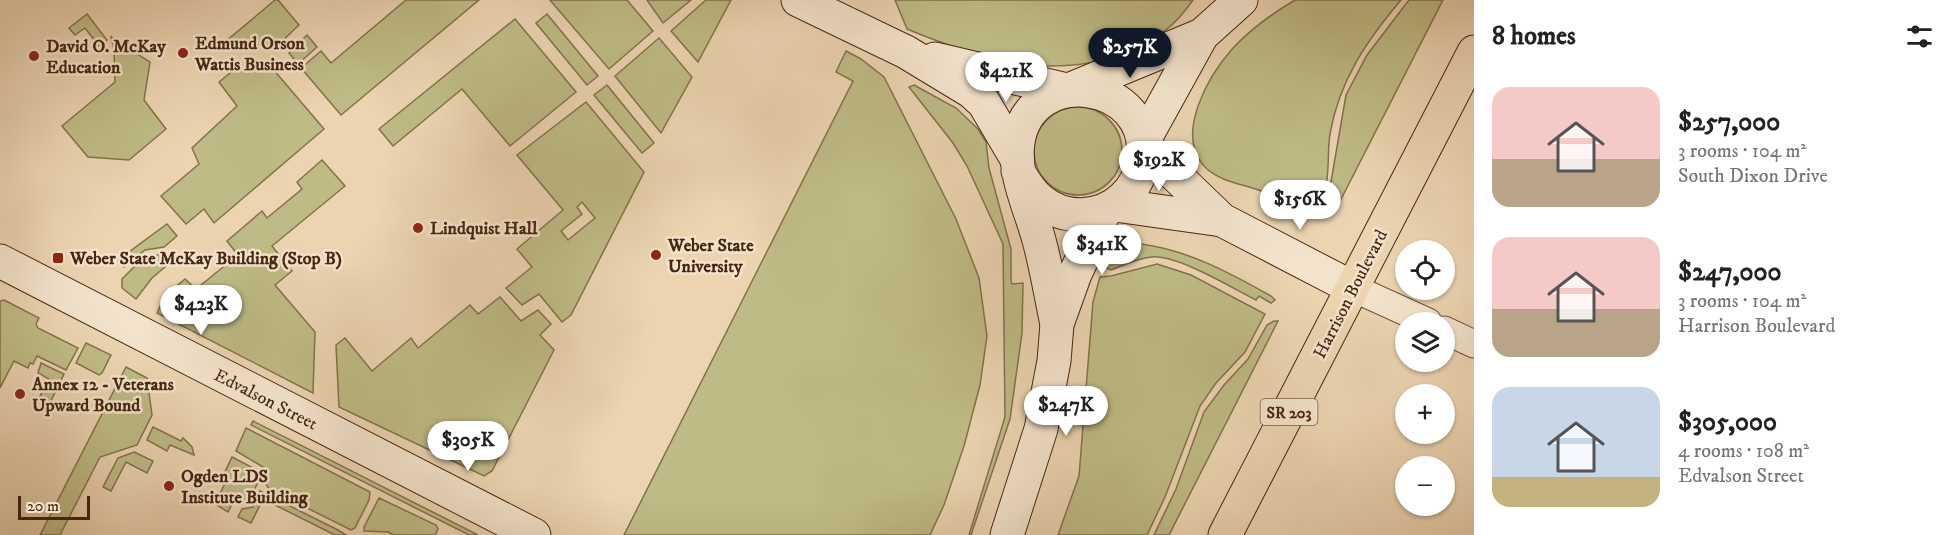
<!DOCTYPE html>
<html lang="en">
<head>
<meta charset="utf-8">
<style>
	:root { --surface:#fff; --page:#f2f2f2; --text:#222; --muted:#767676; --accent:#111827 }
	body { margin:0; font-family:"IM FELL DW Pica",serif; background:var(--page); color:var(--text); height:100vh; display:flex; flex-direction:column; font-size:22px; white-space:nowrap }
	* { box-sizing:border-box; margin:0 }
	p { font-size:20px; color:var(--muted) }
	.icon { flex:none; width:33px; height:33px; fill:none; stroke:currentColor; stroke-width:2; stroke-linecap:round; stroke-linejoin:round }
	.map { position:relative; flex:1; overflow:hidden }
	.panel { display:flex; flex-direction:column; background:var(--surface); width:480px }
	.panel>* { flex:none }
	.buttons { position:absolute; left:1395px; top:240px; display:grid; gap:12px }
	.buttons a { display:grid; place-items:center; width:60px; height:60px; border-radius:50%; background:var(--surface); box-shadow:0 2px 4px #0004; font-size:30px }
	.scale { position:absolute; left:18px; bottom:15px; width:72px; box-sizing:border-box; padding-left:6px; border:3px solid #482712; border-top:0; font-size:16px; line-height:21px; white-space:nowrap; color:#482712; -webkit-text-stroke:4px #f3e3cc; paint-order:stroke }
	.price { position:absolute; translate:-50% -51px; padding:0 14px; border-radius:21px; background:#fff; color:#222; font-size:20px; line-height:39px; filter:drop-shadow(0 2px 3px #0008) }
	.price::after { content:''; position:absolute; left:50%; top:36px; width:18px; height:14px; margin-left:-9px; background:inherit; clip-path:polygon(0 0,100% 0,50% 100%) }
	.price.active { background:var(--accent); color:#fff }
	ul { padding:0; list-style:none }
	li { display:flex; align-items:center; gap:18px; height:150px; padding:0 18px }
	li span { display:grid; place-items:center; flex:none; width:168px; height:120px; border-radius:18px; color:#555 }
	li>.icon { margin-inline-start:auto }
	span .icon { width:72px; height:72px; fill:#fffc; stroke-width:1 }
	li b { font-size:26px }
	h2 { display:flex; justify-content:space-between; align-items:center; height:72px; padding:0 18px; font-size:26px }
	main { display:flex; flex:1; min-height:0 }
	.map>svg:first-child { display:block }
	.green { fill:#bfbb86; stroke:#84714c; stroke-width:1.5; fill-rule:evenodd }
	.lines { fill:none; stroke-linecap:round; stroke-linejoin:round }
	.street-casing { stroke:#71523a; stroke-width:29 }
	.secondary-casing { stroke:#482712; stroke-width:35 }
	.primary-casing { stroke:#482712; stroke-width:35 }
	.street { stroke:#f3e3cc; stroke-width:27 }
	.secondary { stroke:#f3e3cc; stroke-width:33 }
	.primary { stroke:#ecd4b1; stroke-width:33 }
	.poi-dot { fill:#8f2418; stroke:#f3e3cc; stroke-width:2 }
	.labels { text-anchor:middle; stroke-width:5; stroke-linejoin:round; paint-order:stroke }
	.shield { fill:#f3e3cc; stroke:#7b5f4a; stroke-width:1.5 }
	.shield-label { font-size:16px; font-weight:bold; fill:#482712 }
	.poi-label { font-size:18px; font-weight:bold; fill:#482712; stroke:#f3e3cc; text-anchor:start }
	.street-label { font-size:18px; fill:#482712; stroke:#f3e3cc }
</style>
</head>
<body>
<main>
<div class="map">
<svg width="1474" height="535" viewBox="0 0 1474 535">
	<rect width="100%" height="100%" fill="#ecd4b1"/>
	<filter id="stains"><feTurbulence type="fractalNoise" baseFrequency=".00333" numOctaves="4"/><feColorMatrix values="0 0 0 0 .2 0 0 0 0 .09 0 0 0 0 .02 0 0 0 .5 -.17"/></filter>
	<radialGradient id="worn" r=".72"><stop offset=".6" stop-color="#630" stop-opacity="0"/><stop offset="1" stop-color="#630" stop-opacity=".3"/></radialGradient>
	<g class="green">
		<path d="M275,0H278L299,25L277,46L225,42Z"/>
		<path d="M406,0H479L341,115L301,68L321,51L331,63Z"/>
		<path d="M550,0H627L653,31L609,69Z"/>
		<path d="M647,0H691L663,23Z"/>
		<path d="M706,0H731L698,62L671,31Z"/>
		<path d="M895,0H1193C1172,29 1164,33 1133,48C1123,52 1113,58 1103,60C1035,77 970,55 907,29Z"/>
		<path d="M1295,0H1401C1367,40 1339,81 1330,134C1327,152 1330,172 1325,190C1323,198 1319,207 1315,216C1297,214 1278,198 1261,191C1243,184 1221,182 1206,168C1173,135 1209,75 1233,48C1251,29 1273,13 1295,0Z"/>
		<path d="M1409,0H1443L1337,207L1332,210L1328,199L1346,95L1367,55Z"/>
		<path d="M87,14L107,40L99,46L85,28L75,35L69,28Z"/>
		<path d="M547,14L598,76L587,85L536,23Z"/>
		<path d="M515,19L576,92L510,146L462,89L393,146L379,129Z"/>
		<path d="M307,35L317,47L298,64L289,53Z"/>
		<path d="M111,37L150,62L144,100L166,129L129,160L88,157L62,126L115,82L114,49Z"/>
		<path d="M659,38L692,77L661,133L615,76Z"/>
		<path d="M846,51L861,59L884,77L956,219L979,278L987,336L980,385L964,446L944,505L930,535H624L853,81L836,72Z"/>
		<path d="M236,68L273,69L324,129L214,223L204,209L186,224L161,196L199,164L192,148L237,106L219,82Z"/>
		<path d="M607,85L654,143L642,153L594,95Z"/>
		<path d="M914,85L956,108L978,129L986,142L989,168L1011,249V281L1012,284L1023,283L1022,333L1010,419L971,535H969L1005,417L1003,244L967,166L953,143L909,87Z"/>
		<path d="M586,102L644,172L571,315L562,322L539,294L522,305L506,288L532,267L517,249L563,210L517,155ZM582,202L595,218L568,240L561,231L582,214L577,207Z"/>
		<circle cx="1078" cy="151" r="44"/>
		<path d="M322,160L345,186L272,246L292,271L275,285L315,332L313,393L157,313L165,296L185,279L196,289L238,255L227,241L262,211L267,218L302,189L297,182Z"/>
		<path d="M167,224L177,236L164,247L145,250L124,267L118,260Z"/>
		<path d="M1141,244C1188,250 1230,273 1271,296L1275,300L1271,303L1259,296L1256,300C1232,288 1177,254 1151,257C1138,258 1124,265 1111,270L1105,267C1112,254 1126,249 1141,244Z"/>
		<path d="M164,253L172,261L152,278L136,299L122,288V279L142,259Z"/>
		<path d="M1157,264L1191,275L1265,314L1245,352L1216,383L1200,406L1165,497L1147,535H1058L1079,476L1093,302L1100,277L1111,276Z"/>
		<path d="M500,297L521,321L538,310L551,324L540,335L554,350L492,471L484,476L339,407L336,345L345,338L372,371L411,338L418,348L470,305L478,314Z"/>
		<path d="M4,300L39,318L36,324L38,328L78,348L66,370L37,356L33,364L30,363L28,368L14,361L0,388V301Z"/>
		<path d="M1274,321H1278L1169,535H1154L1176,489L1204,412L1224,385L1248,359L1267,325Z"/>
		<path d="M86,343L111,355L102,373L99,375L76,363Z"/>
		<path d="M41,363L64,374L48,407L38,400L49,379L38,373Z"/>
		<path d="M126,367L147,378L152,415L137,445L100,457L60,535H40Z"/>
		<path d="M253,421L478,535H469L251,425Z"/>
		<path d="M153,427L181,441L183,438L192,447L194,455L170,445L167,451L147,440Z"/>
		<path d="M246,428L370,492L369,500L355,528L351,530L269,489L265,483L263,467L236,451Z"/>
		<path d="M134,452L153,461L147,473L126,462L111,491L103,487L118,458Z"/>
		<path d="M232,457L257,470L258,482L249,501L233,502L228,512L215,504L226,481L222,478Z"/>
		<path d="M260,491L338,530L346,535H335L263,499L251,523L238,517L242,509L253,507Z"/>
		<path d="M379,498L436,525L438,529L435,535H393L388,532L364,531V527Z"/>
	</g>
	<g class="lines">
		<g class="street-casing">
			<g id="street">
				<path d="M1353,288L1428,322"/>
				<path d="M1444,330L1474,344"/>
			</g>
		</g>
		<g class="secondary-casing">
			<g id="secondary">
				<path d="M798,0L906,52L972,92L984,103L1017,159"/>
				<path d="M935,59L1067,90"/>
				<path d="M1071,89L1202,35"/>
				<path d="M1144,140L1202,35L1241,0"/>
				<path d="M1145,146L1222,220L1353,288"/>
				<path d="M1018,171C1024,181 1030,192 1040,200C1063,220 1100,220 1123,198C1134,188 1141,174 1143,159C1153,80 1030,62 1018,142C1013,177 1032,211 1040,244C1047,270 1051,297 1057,324"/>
				<path d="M1115,205L1222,220"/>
				<path d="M0,261L534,535"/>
				<path d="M1007,535L1041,429L1054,361L1057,324L1075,274L1105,210"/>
			</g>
		</g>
		<g class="primary-casing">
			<path id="primary" d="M1225,535L1474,52"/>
		</g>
		<use href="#street" class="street"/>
		<use href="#secondary" class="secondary"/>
		<use href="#primary" class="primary"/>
	</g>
	<g class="poi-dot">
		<circle cx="183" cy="53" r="6"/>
		<circle cx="34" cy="56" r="6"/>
		<circle cx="418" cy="228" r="6"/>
		<circle cx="656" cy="255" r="6"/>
		<rect x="52" y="252" width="12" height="12" rx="3"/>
		<circle cx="20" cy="394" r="6"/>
		<circle cx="169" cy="486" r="6"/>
	</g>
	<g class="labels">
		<rect class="shield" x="1260.5" y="399" width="57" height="26" rx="4.5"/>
		<g class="shield-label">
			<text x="1289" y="418">SR 203</text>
		</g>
		<g class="poi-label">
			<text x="195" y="49">Edmund Orson<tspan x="195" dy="21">Wattis Business</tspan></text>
			<text x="46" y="52">David O. McKay<tspan x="46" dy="21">Education</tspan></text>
			<text x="430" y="234">Lindquist Hall</text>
			<text x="668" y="251">Weber State<tspan x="668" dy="21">University</tspan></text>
			<text x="70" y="264">Weber State McKay Building (Stop B)</text>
			<text x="32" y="390">Annex 12 - Veterans<tspan x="32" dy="21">Upward Bound</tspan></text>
			<text x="181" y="482">Ogden LDS<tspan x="181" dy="21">Institute Building</tspan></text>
		</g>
		<g class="street-label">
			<text transform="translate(1350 294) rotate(-63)" y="6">Harrison Boulevard</text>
			<text transform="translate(266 399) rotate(27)" y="6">Edvalson Street</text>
		</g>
	</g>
	<rect width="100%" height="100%" filter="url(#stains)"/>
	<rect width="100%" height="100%" fill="url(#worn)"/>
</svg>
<div class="buttons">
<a><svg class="icon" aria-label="locate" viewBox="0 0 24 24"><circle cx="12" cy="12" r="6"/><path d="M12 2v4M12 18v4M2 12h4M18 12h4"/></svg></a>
<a><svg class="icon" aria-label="layers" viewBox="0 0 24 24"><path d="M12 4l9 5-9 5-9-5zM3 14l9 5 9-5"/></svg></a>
<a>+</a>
<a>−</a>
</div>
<div class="scale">20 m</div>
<b class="price active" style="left:1130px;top:79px">$257K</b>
<b class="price" style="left:1006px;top:103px">$421K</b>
<b class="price" style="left:1159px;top:192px">$192K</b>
<b class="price" style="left:1300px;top:231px">$156K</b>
<b class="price" style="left:1102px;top:276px">$341K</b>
<b class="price" style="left:201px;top:336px">$423K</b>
<b class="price" style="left:1066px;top:437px">$247K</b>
<b class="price" style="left:468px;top:472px">$305K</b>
</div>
<section class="panel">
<h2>8 homes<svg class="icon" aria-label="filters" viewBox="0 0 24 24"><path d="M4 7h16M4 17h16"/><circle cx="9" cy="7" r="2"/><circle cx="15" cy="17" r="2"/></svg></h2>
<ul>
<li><span style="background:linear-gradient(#f6c9c9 60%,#b9a48a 0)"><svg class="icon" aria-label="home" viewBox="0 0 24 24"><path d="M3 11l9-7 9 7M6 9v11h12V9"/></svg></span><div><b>$257,000</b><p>3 rooms · 104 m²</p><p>South Dixon Drive</p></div></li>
<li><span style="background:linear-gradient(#f6c9c9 60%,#b9a48a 0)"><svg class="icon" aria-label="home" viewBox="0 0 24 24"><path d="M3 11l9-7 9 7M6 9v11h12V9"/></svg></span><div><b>$247,000</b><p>3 rooms · 104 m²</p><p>Harrison Boulevard</p></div></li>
<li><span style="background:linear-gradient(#c9d6e8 75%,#c2b280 0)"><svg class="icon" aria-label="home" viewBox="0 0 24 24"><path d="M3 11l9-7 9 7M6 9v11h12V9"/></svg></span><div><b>$305,000</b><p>4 rooms · 108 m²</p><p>Edvalson Street</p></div></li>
</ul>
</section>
</main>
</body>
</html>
